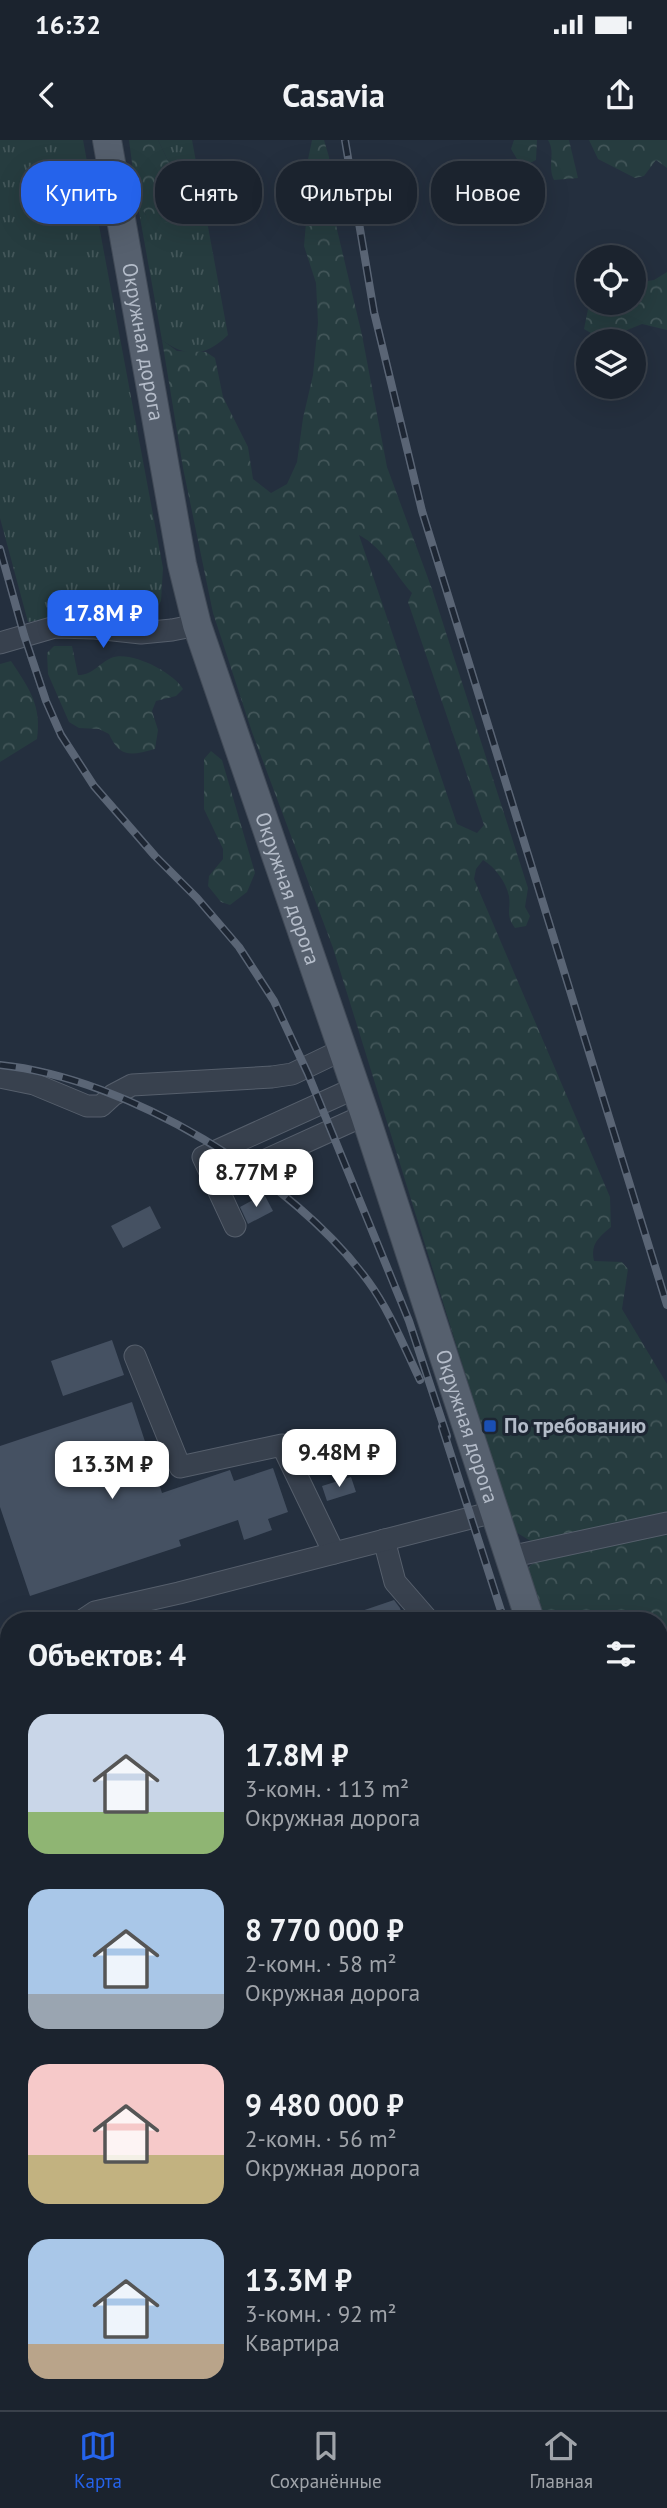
<!DOCTYPE html>
<html lang="ru">
<head>
<meta charset="utf-8">
<style>
	:root { --surface:#1b232e; --page:#242b36; --text:#f1f3f6; --muted:#a0a4aa; --line:#39404a; --accent:#2563eb }
	body { margin:0; font-family:"PT Sans",sans-serif; background:var(--page); color:var(--text); height:100vh; display:flex; flex-direction:column; font-size:26px; white-space:nowrap }
	* { box-sizing:border-box; margin:0 }
	p { font-size:23px; color:var(--muted) }
	.icon { flex:none; width:38px; height:38px; fill:none; stroke:currentColor; stroke-width:2; stroke-linecap:round; stroke-linejoin:round }
	.map { position:relative; flex:1; overflow:hidden }
	.sheet { position:absolute; left:0px; top:1472px; width:668px; height:800px; display:flex; flex-direction:column; background:var(--surface); border-radius:28px 28px 0 0; box-shadow:0 7px 28px #0002,0 0 0 2px var(--line) }
	.sheet>* { flex:none }
	.banner { position:absolute; left:21px; top:21px; width:626px; height:63px; display:flex; gap:14px }
	.tools { position:absolute; left:576px; top:105px; display:grid; gap:14px }
	.tools a { display:grid; place-items:center; width:70px; height:70px; border-radius:50%; background:var(--surface); box-shadow:0 7px 28px #0002,0 0 0 2px var(--line); font-size:35px }
	.price { position:absolute; translate:-50% -60px; padding:0 16px; border-radius:14px; background:#fff; color:#222; font-size:23px; line-height:46px; filter:drop-shadow(0 2px 4px #0008) }
	.price::after { content:''; position:absolute; left:50%; top:42px; width:21px; height:16px; margin-left:-10px; background:inherit; clip-path:polygon(0 0,100% 0,50% 100%) }
	.price.active { background:var(--accent); color:#fff }
	ul { padding:0; list-style:none }
	li { display:flex; align-items:center; gap:21px; height:175px; padding:0 28px }
	li span { display:grid; place-items:center; flex:none; width:196px; height:140px; border-radius:21px; color:#555 }
	li>.icon { margin-inline-start:auto }
	span .icon { width:84px; height:84px; fill:#fffc; stroke-width:1 }
	li b { font-size:30px }
	h2 { display:flex; justify-content:space-between; align-items:center; height:84px; padding:0 28px; font-size:30px }
	.pill { padding:0 24px; border-radius:28px; background:var(--surface); box-shadow:0 7px 28px #0002,0 0 0 2px var(--line); font-size:24px; line-height:63px }
	.pill.active { background:var(--accent); color:#fff }
	.status { display:flex; justify-content:space-between; align-items:center; height:49px; padding:0 35px; background:var(--surface); direction:ltr }
	.status svg { height:19px; fill:currentColor }
	header { display:flex; justify-content:space-between; align-items:center; height:91px; padding:0 28px; background:var(--surface); font-size:32px; font-weight:700 }
	.tabs { display:flex; justify-content:space-around; align-items:center; height:98px; border-top:2px solid var(--line); background:var(--surface); font-size:19px; color:var(--muted) }
	.tabs a { display:grid; justify-items:center; gap:4px }
	.tabs .active { color:var(--accent) }
	.map>svg:first-child { display:block }
	.grass { fill:url(#grass-tufts) }
	.forest { fill:url(#forest-crowns); fill-rule:evenodd }
	.building { fill:#455162 }
	.lines { fill:none; stroke-linecap:round; stroke-linejoin:round }
	.minor-casing { stroke:#565f6c; stroke-width:23 }
	.major-casing { stroke:#414a57; stroke-width:30 }
	.minor { stroke:#38414e; stroke-width:21 }
	.major { stroke:#56606e; stroke-width:28 }
	.rail-casing { stroke:#5a6575; stroke-width:8 }
	.rail { stroke:#1d2633; stroke-width:5; stroke-dasharray:16; stroke-linecap:butt }
	.transit-dot { fill:#1a4fb4; stroke:#1d2633; stroke-width:2.5 }
	.labels { text-anchor:middle; stroke-width:6; stroke-linejoin:round; paint-order:stroke }
	.street-label { font-size:21px; fill:#b4bcc9; stroke:#1d2633 }
	.poi-label { font-size:21px; font-weight:bold; fill:#b4bcc9; stroke:#1d2633; text-anchor:start }
</style>
</head>
<body>
<div class="status"><b>16:32</b><svg viewBox="0 0 49 12"><path d="M0 12V9h3v3zM5 12V6h3v6zM10 12V3h3v9zM15 12V0h3v12zM26 1h20v11H26zM47 4h2v5h-2z"/></svg></div>
<header><svg class="icon" aria-label="back" viewBox="0 0 24 24"><path d="M15 5l-7 7 7 7"/></svg>Casavia<svg class="icon" aria-label="share" viewBox="0 0 24 24"><path d="M12 15V3M7 8l5-5 5 5M5 13v7h14v-7"/></svg></header>
<div class="map">
<svg width="667" height="2270" viewBox="0 0 667 2270">
	<defs>
		<pattern id="grass-tufts" width="24" height="20" patternUnits="userSpaceOnUse" patternTransform="scale(1.75)"><rect width="24" height="20" fill="#263c3f"/><path d="M3 7l-1-3M5 7V3M7 7l1-3M15 17l-1-3M17 17v-4M19 17l1-3" fill="none" stroke="#435659"/></pattern>
		<pattern id="forest-crowns" width="20" height="18" patternUnits="userSpaceOnUse" patternTransform="scale(1.75)"><rect width="20" height="18" fill="#263c3f"/><path d="M2 6a3 3 0 1 1 6 0M12 15a3 3 0 1 1 6 0" fill="none" stroke="#435659"/></pattern>
	</defs>
	<rect width="100%" height="100%" fill="#242f3e"/>
	<g class="grass">
		<path d="M0,0H83L163,428L161,461L151,477L97,471L28,482L0,378Z"/>
		<path d="M158,0H192L228,195C205,217 187,218 162,200L137,61L146,75L186,51L172,29Z"/>
	</g>
	<g class="forest">
		<path d="M129,0H158L172,29L186,51L185,70L172,82L164,83L146,75L137,61Z"/>
		<path d="M312,0H324L329,17L335,81L362,195L387,327L432,449L528,748L525,767L530,776L526,786L515,788C505,774 511,771 509,756C506,742 495,727 483,720L476,729L474,739L610,1057L611,1087C599,1097 590,1104 594,1121L622,1122L628,1129L622,1169L667,1244V1378L539,1406L514,1391L333,808L252,592L213,473L183,328L162,200L177,211L206,212L215,218L223,257L248,307L253,339L271,353L287,344L297,322L303,278L313,235L318,183L316,143L304,106L307,71L305,34ZM359,395C385,409 392,431 412,453L408,462L484,685L477,693L457,684Z"/>
		<path d="M514,0H537L536,20L526,25L517,19L511,9Z"/>
		<path d="M548,0H569L578,38L554,40C547,25 556,13 548,0Z"/>
		<path d="M589,0H667V28L656,20L644,36L635,38L598,19Z"/>
		<path d="M667,132V190L642,184L603,200L584,189L588,169L592,163H634V143L654,140Z"/>
		<path d="M54,506H72L78,535C93,535 98,524 111,518C130,510 173,532 183,549L176,556L156,561L152,571L158,590L155,609C132,615 120,619 109,594L99,589L79,588L69,582L48,534L47,513Z"/>
		<path d="M11,521C29,548 42,566 37,599L0,622V524Z"/>
		<path d="M211,611L222,620L255,733L247,752L230,765L221,762L208,746L209,736L223,719V709L204,669V619Z"/>
		<path d="M667,1395V1845L660,1824V1480H545L530,1440L528,1428L532,1424L613,1402Z"/>
		<path d="M660,2106C667,2159 667,2217 661,2270H591L588,2263H660Z"/>
	</g>
	<g class="building">
		<path d="M264,1054L273,1071L248,1084L240,1067Z"/>
		<path d="M150,1066L161,1088L123,1108L111,1086Z"/>
		<path d="M112,1200L124,1235L63,1256L51,1221Z"/>
		<path d="M132,1262L162,1353L230,1330L234,1341L273,1328L288,1372L268,1379L272,1390L244,1400L238,1380L179,1400L181,1406L30,1456L0,1367V1306Z"/>
		<path d="M351,1337L356,1352L327,1361L322,1346Z"/>
		<path d="M394,1460L400,1468L404,1480H341V1478Z"/>
	</g>
	<g class="lines">
		<g class="minor-casing">
			<g id="minor">
				<path d="M0,503L55,487L95,488L141,493L172,490L197,485"/>
				<path d="M0,937L34,944L87,966H101L113,955L132,945L272,937L292,934L342,910"/>
				<path d="M215,1043L365,975"/>
				<path d="M235,1086L203,1017L355,948"/>
				<path d="M135,1216L180,1327L282,1305L334,1413"/>
				<path d="M384,1400L395,1442L428,1480"/>
				<path d="M509,1417L667,1383"/>
				<path d="M83,1480L95,1472L179,1453L494,1372"/>
				<path d="M0,1537L9,1531"/>
				<path d="M0,1973L9,1970"/>
				<path d="M0,2183L9,2210"/>
				<path d="M26,2263L28,2270"/>
				<path d="M339,2263L342,2270"/>
			</g>
		</g>
		<g class="major-casing">
			<g id="major">
				<path id="s1" d="M107,0L182,424L197,485L365,975L530,1480"/>
				<path d="M660,1873L667,1895"/>
			</g>
		</g>
		<use href="#minor" class="minor"/>
		<use href="#major" class="major"/>
		<g class="rail-casing">
			<g id="rail">
				<path d="M345,0L374,172L422,371L667,1165"/>
				<path d="M0,409L24,495L46,561L61,595L94,646L155,716L197,758L239,807L274,861L308,934L409,1181L447,1296"/>
				<path d="M0,925C128,938 292,1038 368,1141C390,1171 404,1207 420,1240"/>
				<path d="M442,1287L504,1480"/>
				<path d="M0,1725L9,1721"/>
				<path d="M0,1745L9,1739"/>
				<path d="M0,1773L9,1770"/>
				<path d="M0,1790L3,1789"/>
				<path d="M0,1805L9,1803"/>
				<path d="M0,1892L9,1890"/>
				<path d="M660,1964L667,1991"/>
			</g>
		</g>
		<use href="#rail" class="rail"/>
	</g>
	<rect class="transit-dot" x="483" y="1279" width="14" height="14" rx="3.5"/>
	<g class="labels">
		<g class="street-label">
			<text dy="7" stroke="none"><textPath href="#s1" startOffset="205">Окружная дорога</textPath></text>
			<text dy="7" stroke="none"><textPath href="#s1" startOffset="772">Окружная дорога</textPath></text>
			<text dy="7" stroke="none"><textPath href="#s1" startOffset="1339">Окружная дорога</textPath></text>
		</g>
		<g class="poi-label">
			<text x="504" y="1293">По требованию</text>
		</g>
	</g>
</svg>
<div class="tools">
<a><svg class="icon" aria-label="locate" viewBox="0 0 24 24"><circle cx="12" cy="12" r="6"/><path d="M12 2v4M12 18v4M2 12h4M18 12h4"/></svg></a>
<a><svg class="icon" aria-label="layers" viewBox="0 0 24 24"><path d="M12 4l9 5-9 5-9-5zM3 14l9 5 9-5"/></svg></a>
</div>
<b class="price active" style="left:103px;top:510px">17.8M ₽</b>
<b class="price" style="left:256px;top:1069px">8.77M ₽</b>
<b class="price" style="left:339px;top:1349px">9.48M ₽</b>
<b class="price" style="left:112px;top:1361px">13.3M ₽</b>
<div class="banner">
<a class="pill active">Купить</a>
<a class="pill">Снять</a>
<a class="pill">Фильтры</a>
<a class="pill">Новое</a>
</div>
<section class="sheet">
<h2>Объектов: 4<svg class="icon" aria-label="filters" viewBox="0 0 24 24"><path d="M4 7h16M4 17h16"/><circle cx="9" cy="7" r="2"/><circle cx="15" cy="17" r="2"/></svg></h2>
<ul>
<li><span style="background:linear-gradient(#c9d6e8 70%,#8fb573 0)"><svg class="icon" aria-label="home" viewBox="0 0 24 24"><path d="M3 11l9-7 9 7M6 9v11h12V9"/></svg></span><div><b>17.8M ₽</b><p>3-комн. · 113 m²</p><p>Окружная дорога</p></div></li>
<li><span style="background:linear-gradient(#a9c7e8 75%,#9aa5b1 0)"><svg class="icon" aria-label="home" viewBox="0 0 24 24"><path d="M3 11l9-7 9 7M6 9v11h12V9"/></svg></span><div><b>8 770 000 ₽</b><p>2-комн. · 58 m²</p><p>Окружная дорога</p></div></li>
<li><span style="background:linear-gradient(#f6c9c9 65%,#c2b280 0)"><svg class="icon" aria-label="home" viewBox="0 0 24 24"><path d="M3 11l9-7 9 7M6 9v11h12V9"/></svg></span><div><b>9 480 000 ₽</b><p>2-комн. · 56 m²</p><p>Окружная дорога</p></div></li>
<li><span style="background:linear-gradient(#a9c7e8 75%,#b9a48a 0)"><svg class="icon" aria-label="home" viewBox="0 0 24 24"><path d="M3 11l9-7 9 7M6 9v11h12V9"/></svg></span><div><b>13.3M ₽</b><p>3-комн. · 92 m²</p><p>Квартира</p></div></li>
</ul>
</section>
</div>
<nav class="tabs">
<a class="active"><svg class="icon" aria-label="map" viewBox="0 0 24 24"><path d="M3 6l6-2 6 2 6-2v14l-6 2-6-2-6 2zM9 4v14M15 6v14"/></svg>Карта</a>
<a><svg class="icon" aria-label="saved" viewBox="0 0 24 24"><path d="M7 4h10v16l-5-4-5 4z"/></svg>Сохранённые</a>
<a><svg class="icon" aria-label="home" viewBox="0 0 24 24"><path d="M3 11l9-7 9 7M6 9v11h12V9"/></svg>Главная</a>
</nav>
</body>
</html>
